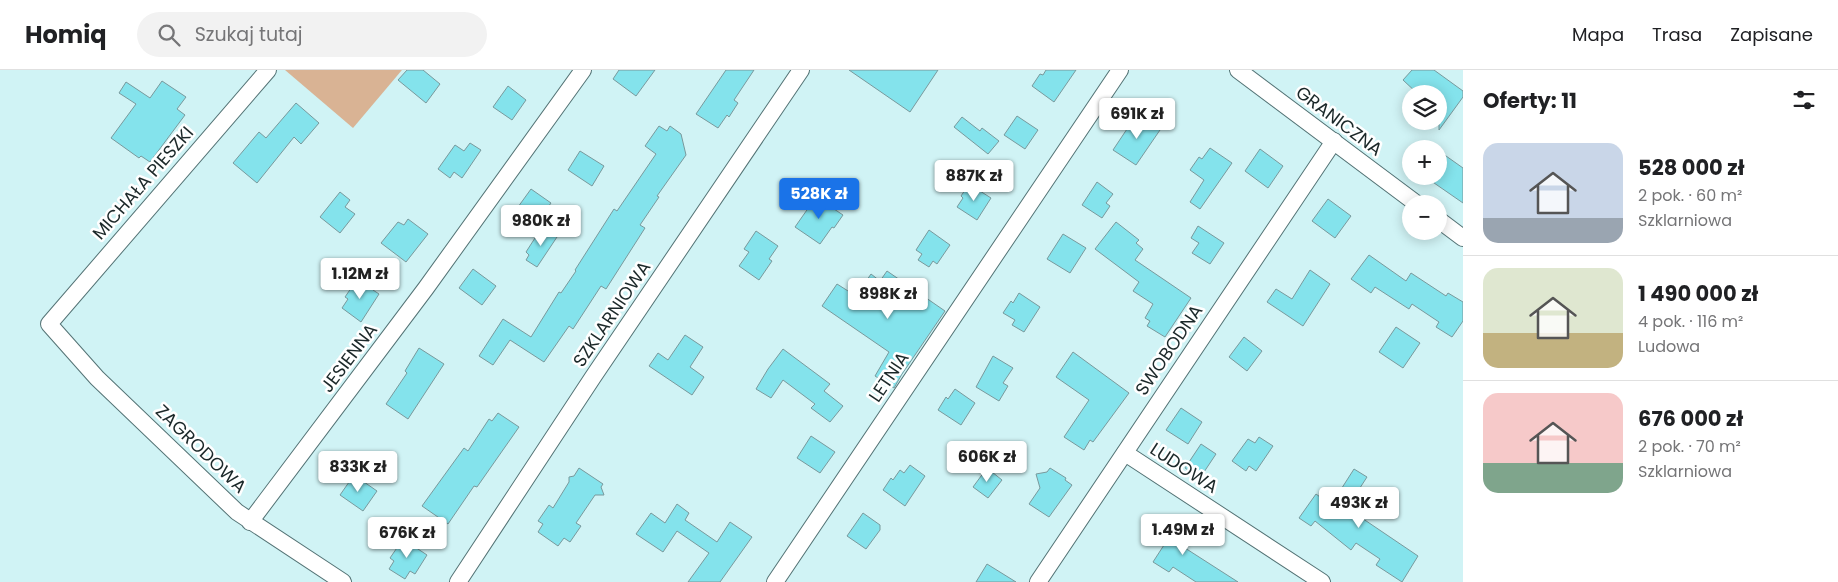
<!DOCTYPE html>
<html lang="pl">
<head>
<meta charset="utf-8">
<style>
	:root { --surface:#fff; --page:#f2f2f2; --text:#202124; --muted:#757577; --line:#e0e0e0; --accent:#1a73e8 }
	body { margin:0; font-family:Poppins,sans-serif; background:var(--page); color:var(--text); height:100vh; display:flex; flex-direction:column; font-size:19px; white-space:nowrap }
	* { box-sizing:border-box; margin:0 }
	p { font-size:16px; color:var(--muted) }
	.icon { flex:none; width:28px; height:28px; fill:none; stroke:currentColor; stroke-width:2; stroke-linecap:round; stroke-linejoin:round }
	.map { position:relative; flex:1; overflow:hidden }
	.side { display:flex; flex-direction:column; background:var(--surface); width:375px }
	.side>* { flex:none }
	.buttons { position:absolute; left:1402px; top:15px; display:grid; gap:10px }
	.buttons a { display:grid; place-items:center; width:45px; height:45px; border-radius:50%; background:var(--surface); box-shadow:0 2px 12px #0003; font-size:25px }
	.price { position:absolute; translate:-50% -42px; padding:0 11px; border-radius:5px; background:#fff; color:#222; font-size:16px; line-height:32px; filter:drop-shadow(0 1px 2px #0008) }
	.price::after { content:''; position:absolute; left:50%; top:30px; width:15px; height:11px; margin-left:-8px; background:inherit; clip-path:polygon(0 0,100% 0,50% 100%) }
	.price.active { background:var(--accent); color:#fff }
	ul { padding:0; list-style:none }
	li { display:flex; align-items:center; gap:15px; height:125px; padding:0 20px }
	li+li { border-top:1px solid var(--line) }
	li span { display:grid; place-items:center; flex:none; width:140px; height:100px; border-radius:15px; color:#555 }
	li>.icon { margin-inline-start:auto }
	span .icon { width:60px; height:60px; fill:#fffc; stroke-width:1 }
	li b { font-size:21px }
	h2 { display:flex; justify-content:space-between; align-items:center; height:60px; padding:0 20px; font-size:21px }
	header { display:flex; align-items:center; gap:30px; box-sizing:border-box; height:70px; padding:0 25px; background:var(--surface); border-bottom:1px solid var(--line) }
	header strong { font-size:24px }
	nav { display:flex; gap:28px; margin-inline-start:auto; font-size:18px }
	.search { width:350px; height:45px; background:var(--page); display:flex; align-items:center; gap:12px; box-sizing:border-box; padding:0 18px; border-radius:28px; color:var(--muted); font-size:19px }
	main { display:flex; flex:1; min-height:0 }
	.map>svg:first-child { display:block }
	.green { fill:#d9b394 }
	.building { fill:#84e3ec; stroke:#79999c }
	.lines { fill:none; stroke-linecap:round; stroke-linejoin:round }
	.street-casing { stroke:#547375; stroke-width:18 }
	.street { stroke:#fff; stroke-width:16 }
	.labels { text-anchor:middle; stroke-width:5; stroke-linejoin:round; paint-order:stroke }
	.street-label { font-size:18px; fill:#1b2829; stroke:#fff }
</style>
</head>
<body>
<header>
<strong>Homiq</strong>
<div class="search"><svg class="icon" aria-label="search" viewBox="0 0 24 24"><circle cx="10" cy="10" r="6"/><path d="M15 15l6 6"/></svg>Szukaj tutaj</div>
<nav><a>Mapa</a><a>Trasa</a><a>Zapisane</a></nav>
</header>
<main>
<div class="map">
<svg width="1463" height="512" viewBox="0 0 1463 512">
	<rect width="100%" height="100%" fill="#d0f3f5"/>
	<path class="green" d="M285,0H402L353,58Z"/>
	<g class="building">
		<path d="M407,0H423L440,14L426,33L398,10Z"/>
		<path d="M619,0H655L636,26L613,9Z"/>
		<path d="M726,0H754L734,30L738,33L729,47L727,45L718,58L696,44Z"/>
		<path d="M849,0H938L910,42Z"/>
		<path d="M1046,0H1076L1054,32L1032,16L1040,4L1043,5Z"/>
		<path d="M1412,0H1434L1463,21V27L1439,60V24H1418L1403,10Z"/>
		<path d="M162,11L186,27L177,39L185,45L150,92L141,86L139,88L111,68L136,34L119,23L126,12L150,28Z"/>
		<path d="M508,16L526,30L512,50L493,37Z"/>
		<path d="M296,33L319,53L301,74L294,67L257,113L233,93L259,62L266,68Z"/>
		<path d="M1137,44L1160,60L1136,95L1113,80Z"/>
		<path d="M1017,46L1038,60L1025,79L1004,65Z"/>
		<path d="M962,47L980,61L982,58L999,71L988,84L954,57Z"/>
		<path d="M659,56L667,61L670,56L681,64L686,85L657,126L659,127L640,155L645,158L606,219L601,216L573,259L569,256L544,292L510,270L493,295L479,286L503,249L531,267L559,222L561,223L576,201L575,200L614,139L617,141L656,84L645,76Z"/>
		<path d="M470,73L481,80L462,108L454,102L450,108L438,99L455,75L464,81Z"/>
		<path d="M1210,78L1232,93L1200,139L1190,132L1204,110L1190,100L1199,87L1202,89Z"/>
		<path d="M1260,79L1283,96L1268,118L1245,101Z"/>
		<path d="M580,81L604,96L592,116L568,100Z"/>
		<path d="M1439,81L1463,98V133L1424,106H1439Z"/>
		<path d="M1097,112L1113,124L1106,133L1110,136L1102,148L1082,135Z"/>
		<path d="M969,114L991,128L977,150L957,137L963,128L961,126Z"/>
		<path d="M531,119L551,133L535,155L523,147L527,143L518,137Z"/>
		<path d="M340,122L350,130L345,137L355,144L340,163L320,147Z"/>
		<path d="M816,127L843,145L834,158L832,157L820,174L795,157Z"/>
		<path d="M1328,129L1351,146L1335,168L1312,151Z"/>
		<path d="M408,149L428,164L406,192L381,173L398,152L404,155Z"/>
		<path d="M1116,152L1139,170L1136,173L1143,179L1135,190L1191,228L1165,267L1147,256L1150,251L1145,248L1153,234L1133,221L1139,212L1095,179Z"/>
		<path d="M1198,156L1224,173L1210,194L1192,183L1199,173L1191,168Z"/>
		<path d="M548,157L559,164L537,197L526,190L529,185L526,182L535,168L539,170Z"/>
		<path d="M929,160L950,175L937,194L933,191L929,197L918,190L922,184L916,180Z"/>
		<path d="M756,161L778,176L769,189L772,191L759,210L739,196L749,182L744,179Z"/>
		<path d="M1063,164L1086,178L1070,203L1047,189Z"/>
		<path d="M1369,185L1406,211L1411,203L1446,226L1448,223L1463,232V251L1452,267L1436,257L1439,252L1412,234L1409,239L1375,217L1371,223L1351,209Z"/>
		<path d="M473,199L496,216L482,235L459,218Z"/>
		<path d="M1310,200L1330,214L1303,256L1267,232L1276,219L1292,229Z"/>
		<path d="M887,201L945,241L902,304L894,318L875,306L889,282L822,236L837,214L856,226L871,204L880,211Z"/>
		<path d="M358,208L364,213L368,212L373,216V220L379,224L361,252L342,238L348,229L345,227Z"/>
		<path d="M1019,223L1040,237L1024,262L1012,255L1015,250L1003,243L1011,231L1013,233Z"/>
		<path d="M1396,257L1420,273L1403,298L1379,282Z"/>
		<path d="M685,265L703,277L690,297L704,307L692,325L649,296L658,283L668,290Z"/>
		<path d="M1244,267L1262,281L1247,301L1229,287Z"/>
		<path d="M419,278L444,294L408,349L386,334L407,303L405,301Z"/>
		<path d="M783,279L830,314L824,321L843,336L830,352L811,338L815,334L783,310L771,328L756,319L768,299Z"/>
		<path d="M1073,282L1129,323L1093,372L1090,370L1084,380L1064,367L1089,330L1056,307Z"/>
		<path d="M993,286L1013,298L1003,313L1008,316L999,331L976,317Z"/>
		<path d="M955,319L975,333L961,355L938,340L946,327L948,329Z"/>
		<path d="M1181,338L1202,352L1188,374L1166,360Z"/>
		<path d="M498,343L519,357L477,417L474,416L448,454L422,436L464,378L468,381L489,349L492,351Z"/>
		<path d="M811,366L835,382L820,403L797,388Z"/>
		<path d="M1259,367L1273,376L1256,401L1249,396L1246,401L1232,391L1248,369L1255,373Z"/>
		<path d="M1201,374L1216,384L1200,408L1185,398Z"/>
		<path d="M910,395L925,406L905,436L883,420L891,408L893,410L900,400L904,403Z"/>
		<path d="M579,398L603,414L601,417L604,425H595L576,453L581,456L570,472L564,468L558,476L538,462L543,454L538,451L549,435L553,438L569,412V407L574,406Z"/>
		<path d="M987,398L1002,410L988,428L973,417Z"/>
		<path d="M1050,398L1066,408L1065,410L1072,415L1049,447L1029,434L1040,418L1036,404L1047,402Z"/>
		<path d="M1354,399L1367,407L1347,438L1418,486L1402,512L1376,495L1380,489L1356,473L1351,480L1315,451L1311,456L1299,448L1316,424L1331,435Z"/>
		<path d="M354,405L377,421L363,441L340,425Z"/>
		<path d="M677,434L689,443L685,450L717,472L730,452L752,467L720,512H688L709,483L677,461L663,482L636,464L651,443L665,453Z"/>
		<path d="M863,443L880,455V460L866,479L847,466Z"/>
		<path d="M1154,450L1173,461L1175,457L1191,467L1185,478L1238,512H1196L1173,497L1169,502L1153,492L1164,475L1145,463Z"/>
		<path d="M403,469L427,485L415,504L410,501L405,509L389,499L394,491L390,488Z"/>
		<path d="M987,494L1016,512H976Z"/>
	</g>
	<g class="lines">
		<g class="street-casing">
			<g id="street">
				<path d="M268,0L49,254L97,308L237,442L343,512"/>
				<path d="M1238,0L1417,134"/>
				<path d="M1439,150L1463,168"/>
				<path d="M1125,383L1322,512"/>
				<path d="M250,452L426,218L583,0"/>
				<path d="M458,512L593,307L801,0"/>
				<path d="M775,512L1120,0"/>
				<path d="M1038,512L1334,71"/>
			</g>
		</g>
		<use href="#street" class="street"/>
	</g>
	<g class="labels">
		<g class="street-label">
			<text transform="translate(1339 51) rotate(37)" y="6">GRANICZNA</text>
			<text transform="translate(143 113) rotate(-49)" y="6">MICHAŁA PIESZKI</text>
			<text transform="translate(612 244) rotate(-56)" y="6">SZKLARNIOWA</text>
			<text transform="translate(1169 280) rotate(-56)" y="6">SWOBODNA</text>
			<text transform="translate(349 288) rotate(-53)" y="6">JESIENNA</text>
			<text transform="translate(889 307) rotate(-56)" y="6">LETNIA</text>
			<text transform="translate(201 379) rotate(44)" y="6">ZAGRODOWA</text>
			<text transform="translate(1184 398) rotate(33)" y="6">LUDOWA</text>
		</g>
	</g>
</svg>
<div class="buttons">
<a><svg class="icon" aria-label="layers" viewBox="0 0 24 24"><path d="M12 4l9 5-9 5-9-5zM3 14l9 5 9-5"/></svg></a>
<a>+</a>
<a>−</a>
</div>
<b class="price" style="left:1137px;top:70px">691K zł</b>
<b class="price" style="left:974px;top:132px">887K zł</b>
<b class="price active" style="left:819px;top:150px">528K zł</b>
<b class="price" style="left:541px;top:177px">980K zł</b>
<b class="price" style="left:360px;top:230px">1.12M zł</b>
<b class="price" style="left:888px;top:250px">898K zł</b>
<b class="price" style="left:987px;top:413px">606K zł</b>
<b class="price" style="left:358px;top:423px">833K zł</b>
<b class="price" style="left:1359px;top:459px">493K zł</b>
<b class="price" style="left:1183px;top:486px">1.49M zł</b>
<b class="price" style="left:407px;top:489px">676K zł</b>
</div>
<section class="side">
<h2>Oferty: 11<svg class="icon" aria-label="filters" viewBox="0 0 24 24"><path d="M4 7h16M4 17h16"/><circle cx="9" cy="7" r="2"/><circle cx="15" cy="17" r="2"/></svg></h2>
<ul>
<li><span style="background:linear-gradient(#c9d6e8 75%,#9aa5b1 0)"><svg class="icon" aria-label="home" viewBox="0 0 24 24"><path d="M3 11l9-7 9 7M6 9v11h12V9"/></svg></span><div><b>528 000 zł</b><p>2 pok. · 60 m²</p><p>Szklarniowa</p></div></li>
<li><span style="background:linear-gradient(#dfe7d0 65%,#c2b280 0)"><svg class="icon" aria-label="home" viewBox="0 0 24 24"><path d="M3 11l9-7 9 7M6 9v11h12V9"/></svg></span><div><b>1 490 000 zł</b><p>4 pok. · 116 m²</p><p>Ludowa</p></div></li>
<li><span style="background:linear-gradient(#f6c9c9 70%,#7fa58c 0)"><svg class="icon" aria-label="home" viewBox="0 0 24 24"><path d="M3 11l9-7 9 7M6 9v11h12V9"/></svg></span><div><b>676 000 zł</b><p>2 pok. · 70 m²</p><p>Szklarniowa</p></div></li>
</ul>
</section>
</main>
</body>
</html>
